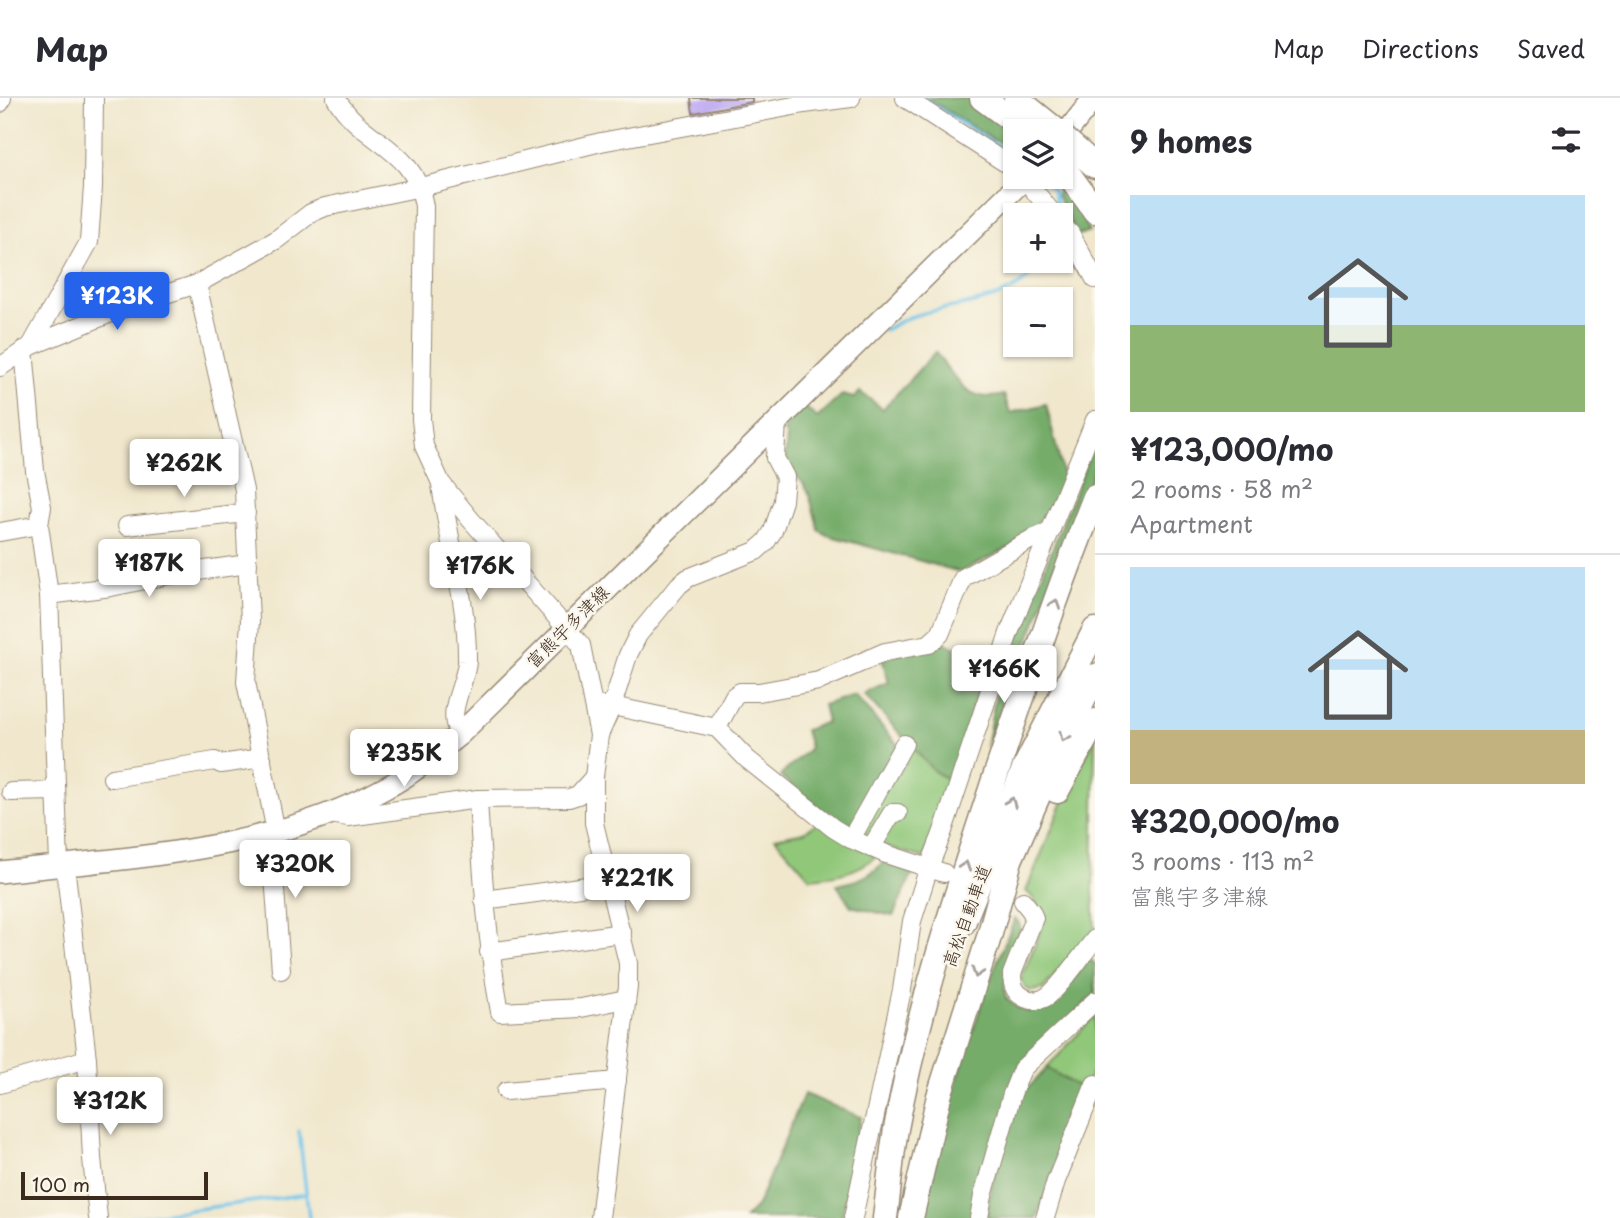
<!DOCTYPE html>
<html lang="en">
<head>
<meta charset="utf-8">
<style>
	:root { --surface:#fff; --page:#f7f7f7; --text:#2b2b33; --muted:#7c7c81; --line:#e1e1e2; --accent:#2563eb }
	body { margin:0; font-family:"Playpen Sans","Klee One",sans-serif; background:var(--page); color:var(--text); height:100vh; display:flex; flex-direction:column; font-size:26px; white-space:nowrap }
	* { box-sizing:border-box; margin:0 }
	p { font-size:23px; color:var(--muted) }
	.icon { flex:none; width:38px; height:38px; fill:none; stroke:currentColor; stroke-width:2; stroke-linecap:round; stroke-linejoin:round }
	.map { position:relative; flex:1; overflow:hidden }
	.side { display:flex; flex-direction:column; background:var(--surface); width:525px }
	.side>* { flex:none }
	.tools { position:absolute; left:1003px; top:21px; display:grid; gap:14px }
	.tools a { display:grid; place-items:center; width:70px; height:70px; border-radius:0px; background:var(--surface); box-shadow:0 2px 5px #0004; font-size:35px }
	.scale { position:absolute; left:21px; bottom:18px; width:187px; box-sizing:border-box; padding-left:7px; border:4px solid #3b2a1e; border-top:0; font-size:19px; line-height:24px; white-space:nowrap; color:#3b2a1e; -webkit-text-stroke:5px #fbf7ec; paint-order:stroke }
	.price { position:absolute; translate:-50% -60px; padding:0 16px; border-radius:7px; background:#fff; color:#222; font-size:23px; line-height:46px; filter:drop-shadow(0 2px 4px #0008) }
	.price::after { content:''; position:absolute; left:50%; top:42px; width:21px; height:16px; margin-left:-10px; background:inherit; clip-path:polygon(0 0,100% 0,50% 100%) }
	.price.active { background:var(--accent); color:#fff }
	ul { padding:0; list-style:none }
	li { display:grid; align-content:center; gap:14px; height:371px; padding:0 35px }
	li+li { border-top:2px solid var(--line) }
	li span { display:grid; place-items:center; height:217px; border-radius:0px; color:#555 }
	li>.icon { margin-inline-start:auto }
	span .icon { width:126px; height:126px; fill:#fffc; stroke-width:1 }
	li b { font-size:30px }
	h2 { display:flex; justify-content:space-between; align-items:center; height:84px; padding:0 35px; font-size:30px }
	header { display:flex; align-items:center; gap:42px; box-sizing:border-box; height:98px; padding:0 35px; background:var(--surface); border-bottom:2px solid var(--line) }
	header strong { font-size:33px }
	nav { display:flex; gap:38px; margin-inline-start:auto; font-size:24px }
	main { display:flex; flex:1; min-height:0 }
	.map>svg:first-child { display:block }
	.green { fill:#90c779; stroke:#66784c; stroke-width:2 }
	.forest { fill:#74ac69; stroke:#586b44; stroke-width:2 }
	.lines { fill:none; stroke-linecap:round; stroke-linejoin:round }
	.stream { stroke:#6dc3ea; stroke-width:3.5 }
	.building { fill:#bfabf3 }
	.minor-casing { stroke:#968875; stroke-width:20 }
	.major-casing { stroke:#968875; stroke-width:24 }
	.highway-casing { stroke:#968875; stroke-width:27 }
	.minor { stroke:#fff; stroke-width:18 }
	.major { stroke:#fff; stroke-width:21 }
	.highway { stroke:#fff; stroke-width:24 }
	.highway-bridge-casing { stroke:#968875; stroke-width:27; stroke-linecap:butt }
	.highway-bridge { stroke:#fff; stroke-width:24 }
	.oneway { stroke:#a79f9a }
	.labels { text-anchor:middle; stroke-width:5; stroke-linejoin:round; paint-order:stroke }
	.street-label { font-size:18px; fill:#3b2a1e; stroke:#fbf7ec }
</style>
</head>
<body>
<header>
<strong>Map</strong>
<nav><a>Map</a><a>Directions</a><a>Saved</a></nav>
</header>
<main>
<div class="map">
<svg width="1095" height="1120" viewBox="0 0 1095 1120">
	<rect width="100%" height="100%" fill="#fbf7ec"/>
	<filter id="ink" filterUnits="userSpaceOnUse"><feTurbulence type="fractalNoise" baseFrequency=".0143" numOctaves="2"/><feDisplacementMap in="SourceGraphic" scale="14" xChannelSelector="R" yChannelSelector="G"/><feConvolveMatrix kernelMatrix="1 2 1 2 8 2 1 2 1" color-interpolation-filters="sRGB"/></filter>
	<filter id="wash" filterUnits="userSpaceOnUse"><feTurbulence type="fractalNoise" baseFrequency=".00686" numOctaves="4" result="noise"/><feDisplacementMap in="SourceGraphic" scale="28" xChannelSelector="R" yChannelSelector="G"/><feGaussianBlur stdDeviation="1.57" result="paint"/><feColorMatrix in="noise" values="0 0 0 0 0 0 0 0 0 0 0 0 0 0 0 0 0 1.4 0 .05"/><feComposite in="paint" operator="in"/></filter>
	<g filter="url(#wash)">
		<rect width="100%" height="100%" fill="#f0e7cc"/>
		<g class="green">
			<path d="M1095,639L1093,793L1095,833L1084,842L1043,891L1031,893L1025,890L1021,880L1042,830C1043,813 1038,804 1026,793L1069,689Z"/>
			<path d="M908,644L934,673L952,684L925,760L875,746L858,737Z"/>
			<path d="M818,724L876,758C857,775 835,778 810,780L775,740L804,734Z"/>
			<path d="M1095,917V969L1083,992L1047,970Z"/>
		</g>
		<g class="forest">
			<path d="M927,0H968L1015,36V50L992,41Z"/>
			<path d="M1059,86L1077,110L1089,134L1077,137L1057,97Z"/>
			<path d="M935,254C955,279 967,307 1004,297L1010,315L1046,306L1064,381L1056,407L1011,449L960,474L827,437L819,432L809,396L804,386L785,365L787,336L783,335L789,325L804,308L817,320L842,297L854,300L860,294L883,311Z"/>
			<path d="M1095,343V367L1084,402L986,649L997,591Z"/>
			<path d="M943,544L986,565L952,684L934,673L864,596L889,585L882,561Z"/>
			<path d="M854,597L899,648L851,735L780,678L810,650L805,632L827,624L823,607Z"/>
			<path d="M884,764L914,773L893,818L851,808L837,787C856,783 870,779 884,764Z"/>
			<path d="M1015,820C1031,837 1008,863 1005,883C1004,888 1005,895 1006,900C1011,905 1017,911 1025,913C1046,918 1078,876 1090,861L1095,866V896L1021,967L975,1120H921L953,994L988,886Z"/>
			<path d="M1047,970L1083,992L1037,1120H987C990,1084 1005,1024 1025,994C1031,986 1040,978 1047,970Z"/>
			<path d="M804,996L861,1019L842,1120H745L757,1108Z"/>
		</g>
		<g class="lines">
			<g class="stream">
				<path d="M923,0L989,43L1015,55"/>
				<path d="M1042,79L1053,92L1057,108"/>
				<path d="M884,232C893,228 903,221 913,218C953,205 1021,207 1039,163"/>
				<path d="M299,1033L309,1120"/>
				<path d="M132,1120L307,1096"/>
			</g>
		</g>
		<g id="blocks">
			<path class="building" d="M691,0H752V4L693,15Z"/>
		</g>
	</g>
	<g filter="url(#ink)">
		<use href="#blocks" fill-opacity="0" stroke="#968875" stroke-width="2"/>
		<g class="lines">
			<g class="minor-casing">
				<g id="minor">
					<path d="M336,0C362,46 415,48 424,108L421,321L424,348L441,385L471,422L581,547L599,637L594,679V725L628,865V889L600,1120"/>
					<path d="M905,0L1015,71"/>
					<path d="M0,5L2,0"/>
					<path d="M1023,79L1054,117"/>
					<path d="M1060,125L1070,135L1095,181"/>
					<path d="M197,186L244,392L250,523L246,584L276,734"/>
					<path d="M31,248L89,144L93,89L94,0"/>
					<path d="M24,252L35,373L42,409L39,427L49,497L59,767"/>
					<path d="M0,269L31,248L128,208L197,186L276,142L311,115L325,109L421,89L601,44L804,6L851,0"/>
					<path d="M441,386C448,445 468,504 467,563C466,587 444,615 460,636"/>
					<path d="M127,428L246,415"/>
					<path d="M0,434L39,427"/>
					<path d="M49,497L111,489L169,477L248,466"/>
					<path d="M601,608H612L717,630L747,661L833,730L851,741L886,756L944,775"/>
					<path d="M717,630L734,598L740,594H759L819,583L885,554L929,546L940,536L963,480L1030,442L1051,433"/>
					<path d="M599,637L612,608L628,557L638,537L679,487L688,480L756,453L766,444L773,433L783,403L785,379L775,360L777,322"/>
					<path d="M112,680L215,663L221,666L262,660"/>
					<path d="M11,694L56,693"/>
					<path d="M478,701C482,773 487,843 500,914L581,910L626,901"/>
					<path d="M330,716L348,719L478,701L569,700L578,697L594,679"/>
					<path d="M268,736L274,778L281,872"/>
					<path d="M851,741L904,646"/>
					<path d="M871,750L892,715H898"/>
					<path d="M65,766L87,961L92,1060L98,1120"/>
					<path d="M484,802L609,785"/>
					<path d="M1023,803L1031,813L1034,820L1012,876C1012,886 1014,894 1023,899C1032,904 1042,903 1049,897C1065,883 1081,858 1095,841"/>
					<path d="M489,854L622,835"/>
					<path d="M0,986L87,961"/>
					<path d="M506,993L617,983"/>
					<path d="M853,1120L902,892L912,823L929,769L942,736L1009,535L1095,322"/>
					<path d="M979,1120L983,1098L1012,996L1022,971L1095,903"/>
					<path d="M1045,1120L1056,1083L1095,986"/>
				</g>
			</g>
			<g class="major-casing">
				<g id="major">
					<path d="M1060,43L1094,0"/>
					<path d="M0,774C130,759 271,754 387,689C414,675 437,654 460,636L1026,79"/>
				</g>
			</g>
			<g class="highway-casing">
				<g id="highway">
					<path d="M982,0L1027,33"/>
					<path d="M1016,0L1057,33"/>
					<path d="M1078,53L1095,68"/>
					<path d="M1060,64L1095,113"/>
					<path d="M1057,693L1095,623"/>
					<path d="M963,825L1025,669L1095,532"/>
					<path d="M885,1120C889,1090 891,1060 896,1031C918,910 957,794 995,679C1027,585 1058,491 1095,399"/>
					<path d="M911,1120L939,998L989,839L1010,762L1051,668L1095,578"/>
				</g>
			</g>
			<use href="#minor" class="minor"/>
			<use href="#major" class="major"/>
			<use href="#highway" class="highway"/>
			<g class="highway-bridge-casing">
				<path id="highway-bridge" d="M1060,37L1078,53"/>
			</g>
			<use href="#highway-bridge" class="highway-bridge"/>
		</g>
		<defs><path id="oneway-chevron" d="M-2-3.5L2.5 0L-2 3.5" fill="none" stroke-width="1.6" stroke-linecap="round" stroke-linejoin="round" transform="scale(1.75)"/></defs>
		<g class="oneway">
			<use href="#oneway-chevron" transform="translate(1055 506) rotate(-71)"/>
			<use href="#oneway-chevron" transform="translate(1064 639) rotate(115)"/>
			<use href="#oneway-chevron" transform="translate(1011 704) rotate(-68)"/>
			<use href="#oneway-chevron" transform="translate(965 768) rotate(-72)"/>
			<use href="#oneway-chevron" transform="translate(977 875) rotate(108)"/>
		</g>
	</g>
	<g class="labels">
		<g class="street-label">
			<text transform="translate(568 529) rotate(-45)" y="6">富熊宇多津線</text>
			<text transform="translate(967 818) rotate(-70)" y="6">高松自動車道</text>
		</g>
	</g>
</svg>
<div class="tools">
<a><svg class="icon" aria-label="layers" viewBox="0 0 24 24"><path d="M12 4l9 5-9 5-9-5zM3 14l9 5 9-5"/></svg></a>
<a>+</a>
<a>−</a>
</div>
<div class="scale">100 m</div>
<b class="price active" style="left:117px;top:234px">¥123K</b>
<b class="price" style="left:184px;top:401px">¥262K</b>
<b class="price" style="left:149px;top:501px">¥187K</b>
<b class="price" style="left:480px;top:504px">¥176K</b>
<b class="price" style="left:1004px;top:607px">¥166K</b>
<b class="price" style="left:404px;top:691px">¥235K</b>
<b class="price" style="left:295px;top:802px">¥320K</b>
<b class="price" style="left:637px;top:816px">¥221K</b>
<b class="price" style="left:110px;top:1039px">¥312K</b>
</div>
<section class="side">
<h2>9 homes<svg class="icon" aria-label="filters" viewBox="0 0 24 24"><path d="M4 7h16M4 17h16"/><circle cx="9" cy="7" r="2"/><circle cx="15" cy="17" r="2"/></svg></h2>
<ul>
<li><span style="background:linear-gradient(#bfe0f5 60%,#8fb573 0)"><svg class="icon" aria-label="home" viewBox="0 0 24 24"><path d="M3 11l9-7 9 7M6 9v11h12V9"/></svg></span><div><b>¥123,000/mo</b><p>2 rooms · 58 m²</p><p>Apartment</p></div></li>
<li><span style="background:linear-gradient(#bfe0f5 75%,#c2b280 0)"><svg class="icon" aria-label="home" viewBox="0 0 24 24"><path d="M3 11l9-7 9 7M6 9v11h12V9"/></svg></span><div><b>¥320,000/mo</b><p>3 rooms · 113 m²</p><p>富熊宇多津線</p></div></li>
</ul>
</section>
</main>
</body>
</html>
